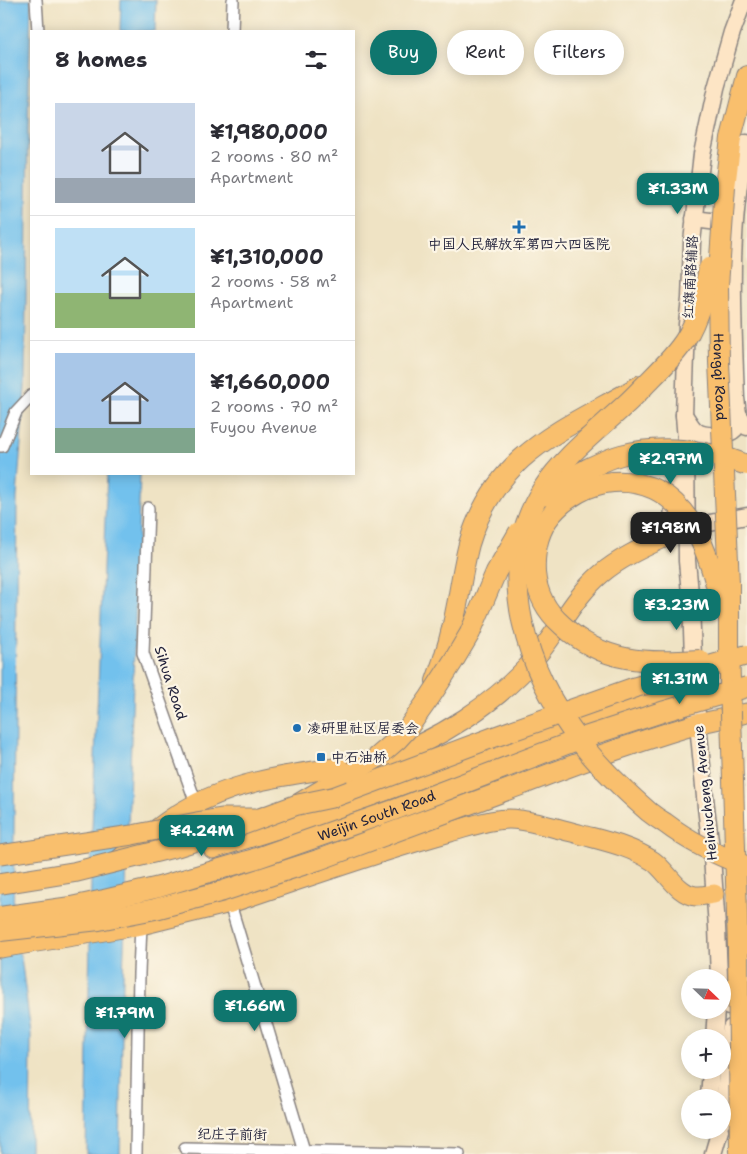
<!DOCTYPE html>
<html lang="en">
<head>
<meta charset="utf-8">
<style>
	:root { --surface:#fff; --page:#f7f7f7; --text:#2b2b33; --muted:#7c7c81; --line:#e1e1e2; --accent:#0f766e }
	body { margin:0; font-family:"Shantell Sans","LXGW WenKai TC",sans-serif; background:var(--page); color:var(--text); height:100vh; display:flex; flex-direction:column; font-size:19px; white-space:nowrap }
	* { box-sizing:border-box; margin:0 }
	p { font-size:16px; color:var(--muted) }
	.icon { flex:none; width:28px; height:28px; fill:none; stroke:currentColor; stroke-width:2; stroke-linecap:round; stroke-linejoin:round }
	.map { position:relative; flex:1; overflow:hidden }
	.details { position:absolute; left:30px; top:30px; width:325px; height:445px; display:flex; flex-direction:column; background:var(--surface); border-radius:0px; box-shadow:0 2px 12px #0003 }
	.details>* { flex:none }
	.hud { position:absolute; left:370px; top:30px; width:301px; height:45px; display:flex; gap:10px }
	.needle { width:32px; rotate:113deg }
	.controls { position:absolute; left:681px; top:969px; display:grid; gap:10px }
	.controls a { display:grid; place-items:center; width:50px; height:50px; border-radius:50%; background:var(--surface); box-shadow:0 2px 12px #0003; font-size:25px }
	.price { position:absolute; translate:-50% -42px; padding:0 11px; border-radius:10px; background:var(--accent); color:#fff; font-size:16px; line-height:32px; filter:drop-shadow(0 1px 2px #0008) }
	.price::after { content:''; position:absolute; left:50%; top:30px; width:15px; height:11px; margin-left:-8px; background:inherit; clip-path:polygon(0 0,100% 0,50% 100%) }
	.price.selected { background:#222; color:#fff }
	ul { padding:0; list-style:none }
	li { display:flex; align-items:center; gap:15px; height:125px; padding:0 25px }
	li+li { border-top:1px solid var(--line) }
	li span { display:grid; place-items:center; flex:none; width:140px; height:100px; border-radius:0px; color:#555 }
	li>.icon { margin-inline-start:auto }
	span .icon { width:60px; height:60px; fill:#fffc; stroke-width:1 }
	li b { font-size:21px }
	h2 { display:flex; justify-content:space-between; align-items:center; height:60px; padding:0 25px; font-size:21px }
	.tag { padding:0 18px; border-radius:22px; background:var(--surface); box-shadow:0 2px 12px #0003; font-size:18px; line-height:45px }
	.tag.selected { background:var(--accent); color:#fff }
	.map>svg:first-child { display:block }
	.water { fill:#72c1ed; stroke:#4a7294 }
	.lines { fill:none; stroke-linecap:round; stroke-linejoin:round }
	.minor-casing { stroke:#888280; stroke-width:14 }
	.secondary-casing { stroke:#888280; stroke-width:19 }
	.primary-casing { stroke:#888280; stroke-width:21 }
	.trunk-casing { stroke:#888280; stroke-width:22 }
	.minor { stroke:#fff; stroke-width:11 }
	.secondary { stroke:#fde5c5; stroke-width:16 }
	.primary { stroke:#f9bf6d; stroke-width:19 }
	.trunk { stroke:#f9bf6d; stroke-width:20 }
	.primary-bridge-casing { stroke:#888280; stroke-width:21; stroke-linecap:butt }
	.trunk-bridge-casing { stroke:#888280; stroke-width:22; stroke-linecap:butt }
	.primary-bridge { stroke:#f9bf6d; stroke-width:19 }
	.trunk-bridge { stroke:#f9bf6d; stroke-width:20 }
	.poi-dot { fill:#1f6fb2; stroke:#fcf5e5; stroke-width:2 }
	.labels { text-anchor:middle; stroke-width:4.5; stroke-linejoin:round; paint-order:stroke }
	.poi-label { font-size:14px; fill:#22223b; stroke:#fcf5e5; text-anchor:start }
	.street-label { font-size:14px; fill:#22223b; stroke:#fcf5e5 }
</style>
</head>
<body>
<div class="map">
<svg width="747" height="1154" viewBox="0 0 747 1154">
	<rect width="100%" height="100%" fill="#fcf5e5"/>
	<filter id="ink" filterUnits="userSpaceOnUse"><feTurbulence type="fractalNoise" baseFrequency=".02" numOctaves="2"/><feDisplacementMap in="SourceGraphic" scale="10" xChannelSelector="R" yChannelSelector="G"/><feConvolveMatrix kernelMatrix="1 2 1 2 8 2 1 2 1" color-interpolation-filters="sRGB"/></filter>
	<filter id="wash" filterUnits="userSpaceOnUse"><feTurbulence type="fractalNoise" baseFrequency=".0096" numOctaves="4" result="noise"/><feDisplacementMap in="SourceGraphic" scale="20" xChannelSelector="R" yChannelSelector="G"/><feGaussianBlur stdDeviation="1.12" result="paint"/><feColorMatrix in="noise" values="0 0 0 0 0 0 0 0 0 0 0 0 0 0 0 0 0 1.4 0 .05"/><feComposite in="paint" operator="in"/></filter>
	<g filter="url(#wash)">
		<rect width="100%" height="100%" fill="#efe3c4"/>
		<g class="water">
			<path d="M0,0H31L28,128L25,388L17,497L13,942L21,957L31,1034L30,1154H0Z"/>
			<path d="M121,0H156L155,31H120Z"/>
			<path d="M107,474H140L123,978L120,1154H86L92,829Z"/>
		</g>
	</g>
	<g filter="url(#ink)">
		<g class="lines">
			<g class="minor-casing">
				<g id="minor">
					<path d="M36,0L38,31"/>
					<path d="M232,31L233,0"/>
					<path d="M0,446H2L16,412L31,396"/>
					<path d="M148,508L143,653L198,809"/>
					<path d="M218,864L305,1154"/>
					<path d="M185,1148L459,1154"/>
					<path d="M136,1154L139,973L141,925"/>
				</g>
			</g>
			<g class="secondary-casing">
				<g id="secondary">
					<path d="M747,143C727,226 733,313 736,398L738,414L747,427"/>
					<path d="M694,219L734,224"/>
					<path d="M684,415C688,420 691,427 696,431C704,437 728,437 735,429C738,425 738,418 738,414"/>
					<path d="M678,466L670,535L699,525L747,516"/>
					<path d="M719,978L717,927L712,857L706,807L694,683L691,604L687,561L686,440L684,415L687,324L690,299L692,242L702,154L716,88L732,32L744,0"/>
					<path d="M722,990L726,1003L729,1007H747"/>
					<path d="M714,1038L716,1010"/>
					<path d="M709,1098L711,1070"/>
					<path d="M722,1121L728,1064L730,1033L731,1028"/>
					<path d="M713,1154L720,1130"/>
				</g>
			</g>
			<g class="primary-casing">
				<g id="primary">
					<path d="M697,724L747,713"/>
					<path d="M213,849L297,823L591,716L694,683"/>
					<path d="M116,862C138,844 159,825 183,811C241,776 309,773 374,762C434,744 501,701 540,652C561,626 575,596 601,574C621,557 647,546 670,535"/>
					<path d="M230,903C303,879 376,852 450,832C472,826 497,816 520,820C540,823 559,829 579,834C604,841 630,846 653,861C667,871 678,895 696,896C702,896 708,895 714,894"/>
					<path d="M0,948L141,925L230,903L238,896"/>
				</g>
			</g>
			<g class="trunk-casing">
				<g id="trunk">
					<path d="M725,187L731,138L747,76"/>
					<path d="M436,681C446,655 453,628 458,600C461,582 464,563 469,544C497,450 565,430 641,385"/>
					<path d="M526,783C583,761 639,741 697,724"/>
					<path d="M300,803L352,772"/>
				</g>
			</g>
			<use href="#minor" class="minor"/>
			<use href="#secondary" class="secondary"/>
			<use href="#primary" class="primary"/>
			<use href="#trunk" class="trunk"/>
			<g class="primary-bridge-casing">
				<path id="primary-bridge" d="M0,855L132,835L197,822L223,818H256"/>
			</g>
			<g class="trunk-bridge-casing">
				<g id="trunk-bridge">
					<path id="s1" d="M725,187L718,286L719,362L729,583V647L738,948L740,1154"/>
					<path d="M709,268C704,293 699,318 685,340C676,354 664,366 652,378C643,387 635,396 625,405C596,432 564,456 542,490C491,572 527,674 582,744C601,769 625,791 649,812C654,816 660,820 665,823C690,842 717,855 746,866"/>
					<path d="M548,496C560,483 574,476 589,468C600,463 610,458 621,455C661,444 709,450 747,465"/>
					<path d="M700,660C648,663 603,664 562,625C546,611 537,594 535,573C534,553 538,531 551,515C566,497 589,484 613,482C685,477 709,549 721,606"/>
					<path d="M352,772L375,759L397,740L408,728L430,697L454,660L470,633L496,572L519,532"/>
					<path d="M0,884L75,872L179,846L226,831L296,805L334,797L494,737L636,687L747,655"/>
					<path id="s2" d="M0,917L71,907L104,900L159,887L254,859L394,810L585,737L665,711L747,687"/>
					<path d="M0,931L99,920L155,909L223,891L318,860L526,783"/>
				</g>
			</g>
			<use href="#primary-bridge" class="primary-bridge"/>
			<use href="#trunk-bridge" class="trunk-bridge"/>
		</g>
	</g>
	<g class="poi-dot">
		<path d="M516.5 219.5h5v5h5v5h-5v5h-5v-5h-5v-5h5z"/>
		<circle cx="297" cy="728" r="5"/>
		<rect x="316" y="752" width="10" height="10" rx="2.5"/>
	</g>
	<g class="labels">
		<g class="poi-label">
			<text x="519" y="249" text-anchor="middle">中国人民解放军第四六四医院</text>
			<text x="307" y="733">凌研里社区居委会</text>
			<text x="331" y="762">中石油桥</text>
		</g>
		<g class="street-label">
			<text transform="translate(690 277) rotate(-87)" y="5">红旗南路辅路</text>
			<text dy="5" stroke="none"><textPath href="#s1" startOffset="190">Hongqi Road</textPath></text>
			<text transform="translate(171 683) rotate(72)" y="5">Sihua Road</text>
			<text transform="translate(705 793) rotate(-96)" y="5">Heiniucheng Avenue</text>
			<text dy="5" stroke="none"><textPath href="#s2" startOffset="391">Weijin South Road</textPath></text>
			<text transform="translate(232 1134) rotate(1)" y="5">纪庄子前街</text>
		</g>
	</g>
</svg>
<div class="controls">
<a><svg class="needle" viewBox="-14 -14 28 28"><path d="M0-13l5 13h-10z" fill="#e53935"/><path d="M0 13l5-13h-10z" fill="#7c7c81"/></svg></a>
<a>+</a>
<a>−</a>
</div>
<b class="price" style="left:678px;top:215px">¥1.33M</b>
<b class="price" style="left:671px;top:485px">¥2.97M</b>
<b class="price selected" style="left:671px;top:554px">¥1.98M</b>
<b class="price" style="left:677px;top:631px">¥3.23M</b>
<b class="price" style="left:680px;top:705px">¥1.31M</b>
<b class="price" style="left:202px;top:857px">¥4.24M</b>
<b class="price" style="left:255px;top:1032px">¥1.66M</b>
<b class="price" style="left:125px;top:1039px">¥1.79M</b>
<div class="hud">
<a class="tag selected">Buy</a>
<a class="tag">Rent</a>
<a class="tag">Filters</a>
</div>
<section class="details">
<h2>8 homes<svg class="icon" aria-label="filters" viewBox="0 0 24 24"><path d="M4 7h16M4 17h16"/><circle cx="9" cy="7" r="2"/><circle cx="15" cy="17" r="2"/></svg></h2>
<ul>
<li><span style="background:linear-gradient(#c9d6e8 75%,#9aa5b1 0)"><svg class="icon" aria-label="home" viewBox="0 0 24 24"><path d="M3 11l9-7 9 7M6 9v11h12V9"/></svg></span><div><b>¥1,980,000</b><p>2 rooms · 80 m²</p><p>Apartment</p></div></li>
<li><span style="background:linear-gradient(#bfe0f5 65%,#8fb573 0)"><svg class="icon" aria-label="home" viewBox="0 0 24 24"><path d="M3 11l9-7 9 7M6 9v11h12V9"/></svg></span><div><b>¥1,310,000</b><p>2 rooms · 58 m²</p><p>Apartment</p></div></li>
<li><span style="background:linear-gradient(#a9c7e8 75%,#7fa58c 0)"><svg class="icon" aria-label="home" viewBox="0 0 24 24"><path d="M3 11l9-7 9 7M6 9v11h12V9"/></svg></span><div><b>¥1,660,000</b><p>2 rooms · 70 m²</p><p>Fuyou Avenue</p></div></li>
</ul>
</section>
</div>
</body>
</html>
